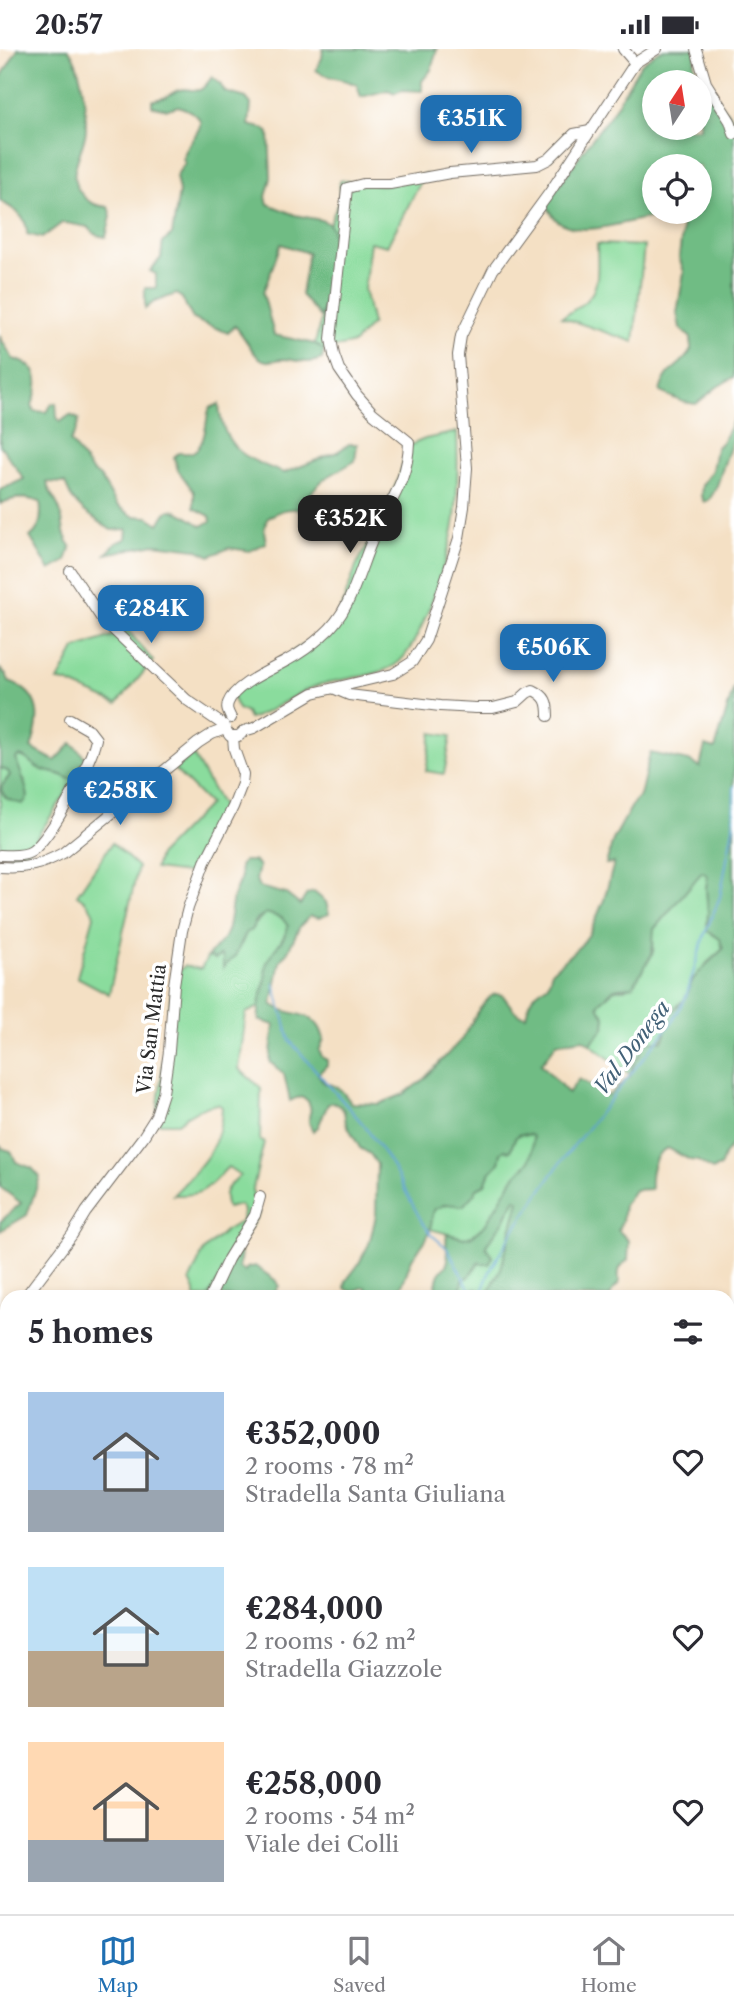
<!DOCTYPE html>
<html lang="en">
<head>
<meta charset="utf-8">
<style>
	:root { --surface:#fff; --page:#f7f7f7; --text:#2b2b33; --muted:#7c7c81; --line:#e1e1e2; --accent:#1f6fb2 }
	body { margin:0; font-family:"Libre Caslon Text",serif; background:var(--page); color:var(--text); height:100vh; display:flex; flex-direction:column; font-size:26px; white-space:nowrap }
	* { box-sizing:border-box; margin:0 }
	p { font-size:23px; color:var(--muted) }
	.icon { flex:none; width:38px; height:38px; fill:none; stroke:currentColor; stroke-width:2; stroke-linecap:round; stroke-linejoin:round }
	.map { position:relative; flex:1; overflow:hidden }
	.side { position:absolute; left:0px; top:1241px; width:735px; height:625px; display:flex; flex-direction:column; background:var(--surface); border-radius:21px 21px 0 0; box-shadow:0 4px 10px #0003 }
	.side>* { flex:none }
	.needle { width:46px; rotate:12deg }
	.tools { position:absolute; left:642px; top:21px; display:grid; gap:14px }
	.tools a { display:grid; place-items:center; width:70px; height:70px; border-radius:50%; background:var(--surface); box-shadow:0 4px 10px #0003; font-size:35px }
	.price { position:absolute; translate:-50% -60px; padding:0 16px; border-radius:14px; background:var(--accent); color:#fff; font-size:23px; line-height:46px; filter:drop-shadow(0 2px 4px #0008) }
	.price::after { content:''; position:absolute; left:50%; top:42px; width:21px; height:16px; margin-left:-10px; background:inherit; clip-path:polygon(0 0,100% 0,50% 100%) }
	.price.selected { background:#222; color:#fff }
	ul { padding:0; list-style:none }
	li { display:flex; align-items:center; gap:21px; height:175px; padding:0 28px }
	li span { display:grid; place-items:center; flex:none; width:196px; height:140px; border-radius:0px; color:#555 }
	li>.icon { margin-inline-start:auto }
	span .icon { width:84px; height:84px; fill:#fffc; stroke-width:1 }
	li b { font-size:30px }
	h2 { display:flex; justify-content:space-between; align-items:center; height:84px; padding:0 28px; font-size:30px }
	.status { display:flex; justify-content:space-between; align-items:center; height:49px; padding:0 35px; background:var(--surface); direction:ltr }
	.status svg { height:19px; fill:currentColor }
	.tab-bar { display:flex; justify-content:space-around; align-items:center; height:98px; border-top:2px solid var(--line); background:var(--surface); font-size:19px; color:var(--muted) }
	.tab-bar a { display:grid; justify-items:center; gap:4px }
	.tab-bar .selected { color:var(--accent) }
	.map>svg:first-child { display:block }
	.green { fill:#8adc9d; stroke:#5a8464; stroke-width:2 }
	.forest { fill:#6fbc84; stroke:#4d7458; stroke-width:2; fill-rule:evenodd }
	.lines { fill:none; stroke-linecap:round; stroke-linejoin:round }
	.stream { stroke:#5ea2d3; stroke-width:2 }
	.minor-casing { stroke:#716a61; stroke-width:12 }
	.minor { stroke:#fff; stroke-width:10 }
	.labels { text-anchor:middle; stroke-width:7; stroke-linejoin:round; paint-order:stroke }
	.street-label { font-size:19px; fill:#2b2b2b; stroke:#fff }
	.water-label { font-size:21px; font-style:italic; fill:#426177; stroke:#fff }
</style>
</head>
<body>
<div class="status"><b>20:57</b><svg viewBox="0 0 49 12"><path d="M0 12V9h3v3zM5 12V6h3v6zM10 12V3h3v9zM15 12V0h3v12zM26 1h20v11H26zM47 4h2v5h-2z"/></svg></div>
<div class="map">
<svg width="734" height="1865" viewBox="0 0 734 1865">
	<rect width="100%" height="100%" fill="#fff"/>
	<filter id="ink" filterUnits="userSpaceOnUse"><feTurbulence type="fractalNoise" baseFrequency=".0143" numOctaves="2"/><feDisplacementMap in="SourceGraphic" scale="14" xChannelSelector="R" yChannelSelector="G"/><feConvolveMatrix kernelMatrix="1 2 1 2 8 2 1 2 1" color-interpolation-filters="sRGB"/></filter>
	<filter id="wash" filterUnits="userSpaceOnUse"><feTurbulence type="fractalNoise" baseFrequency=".00686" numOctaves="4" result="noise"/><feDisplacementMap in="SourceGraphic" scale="28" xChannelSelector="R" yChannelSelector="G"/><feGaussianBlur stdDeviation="1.57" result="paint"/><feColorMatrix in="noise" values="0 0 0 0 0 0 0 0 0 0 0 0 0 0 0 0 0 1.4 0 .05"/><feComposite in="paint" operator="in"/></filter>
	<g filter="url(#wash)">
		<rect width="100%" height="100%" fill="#f4e0c4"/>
		<g class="green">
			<path d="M425,125L387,197L370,193L364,240L372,275L354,294L324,301L315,295L327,246L334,192L329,176L339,152L340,131L383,136Z"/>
			<path d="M597,195L644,197L634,293L561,268C601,248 598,236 597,195Z"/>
			<path d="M457,383C458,412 458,440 455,469C451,501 421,600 395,616C373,629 345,628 322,635C296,642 275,662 249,670L246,664L238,660L230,644L318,586L333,573L341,560L357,515L380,473L399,428L408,397L425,390Z"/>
			<path d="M126,579L153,612L117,655L66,633L58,632L75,600L112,587Z"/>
			<path d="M432,684L451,687L444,725L426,722Z"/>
			<path d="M18,706C28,708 29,714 38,719C49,725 67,725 79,725L21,812L0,801V719L8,722L10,726L4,734L25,732L19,722L16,710Z"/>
			<path d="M193,706L222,757L195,816L193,825L155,820L159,806L209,755L174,720Z"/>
			<path d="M112,794L138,818L109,945L77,928L94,867C92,857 85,851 77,846Z"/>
			<path d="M702,822L708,827L706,839L708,863L707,881L720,890L723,900L707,914L704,919L693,930L685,950L673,960L666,978L667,985L659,993L649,992L631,1018V1026L590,995L604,979L605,967L599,960V954L615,940H625C635,929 648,917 653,903C655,895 651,888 654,880Z"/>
			<path d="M266,864L282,869L288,877C286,890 273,901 268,913C266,918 267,924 266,930C264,940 259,949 259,958L246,964L239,1020L261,1039L260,1092L264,1093L253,1139V1154L259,1164L209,1248H195V1242L190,1231L204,1201L225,1182L242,1172L243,1162L240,1156L227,1159C221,1140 228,1139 240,1126L228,1118C207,1139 205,1147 173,1146C199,1119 222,1099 222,1058L218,1055C203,1057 189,1064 178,1074H156L173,929L184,917L201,920L208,907L215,910L221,905L223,909V918L242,894L246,884C255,880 256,871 266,864Z"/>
			<path d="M520,1085L531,1086L533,1088L532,1103L529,1113L514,1128L486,1175L472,1187L464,1189L430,1180L431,1169L435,1160L485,1135L489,1125L499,1114L501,1104L505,1101L510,1102L515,1089Z"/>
			<path d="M516,1150L519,1152L501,1220L486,1248H479L480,1244L474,1240L468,1243L461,1239L462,1231L468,1228L480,1213L489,1215L493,1208L486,1198L487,1195L504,1172L509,1161Z"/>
			<path d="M728,1497L734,1504V1534L728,1533Z"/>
			<path d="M734,1735V1784L728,1782V1742Z"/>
			<path d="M7,1824V1858L0,1863V1829Z"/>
			<path d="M734,1841V1865H624L626,1858H726L728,1862L731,1859Z"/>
		</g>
		<g class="forest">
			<path d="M18,0H68C82,16 86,59 86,80C85,101 65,124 80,143C88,154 96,157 108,158L111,167L106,188L96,186L88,178L66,174H62L42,189L27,185C28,168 13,159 0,152V30Z"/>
			<path d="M323,0H437L431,21L422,32V42L402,41L395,44L388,41L361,48L357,36C344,29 329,31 316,21L322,9Z"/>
			<path d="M664,0H697L694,15L698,27L734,71V328L717,338L696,355L683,353L660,343C666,317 680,321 691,301V289L680,279L677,264L684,223L679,208L682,184V174L680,169C641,160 593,194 559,173C553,169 551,161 545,156L585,99L611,65L641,15L657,3ZM654,33H700V79H654ZM654,117H700V163H654Z"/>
			<path d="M212,28L220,35L225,43L246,49L251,55L249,76L265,80L269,84L271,129L266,148L268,155L295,166L321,171L328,174L332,180L334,192L332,203L327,246L320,268L301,246L308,204L281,195L263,244L274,286L315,295L324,301L322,310C306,316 300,311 284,310C275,310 268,316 258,308C253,304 242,284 235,277L228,284C216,278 205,276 193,270L182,249L176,245L154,253L145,260V239H156V225L150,222L161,209L163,193L172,186L179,143L176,127L185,114L183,109C191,83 220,72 178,57L168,60L152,57V52C156,50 159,50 163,49C168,48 173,43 178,41C197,37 196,51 212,28Z"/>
			<path d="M0,288L13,310C39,316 42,332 32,356L34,362L46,363L52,355L56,354L57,368L60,373L70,366L79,370L76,382L70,392L92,422L100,428L117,456L133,467L148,468L159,475C162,471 165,462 170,461C179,460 194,473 202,477L211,472L210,467L194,459V443L178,421L174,408C180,401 181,405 189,404C205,402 206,375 208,364L210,359L219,355C222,400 246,410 284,424L337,403L349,395H357L355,412L324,430L313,441L303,461C289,458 279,461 267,470L264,481L266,494L250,502L229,499L210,507L196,500L155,495L106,505L116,494L126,490L127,480L111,481L84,462L72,450L65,434L47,433C48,443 55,449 59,459C65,473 60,483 71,497L66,512L50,521L30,488C41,480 42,465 40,453C27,448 13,448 0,455V441L24,430L0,396Z"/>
			<path d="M734,370C734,393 731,395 724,415C720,428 717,440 709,451L704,453L701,447L702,436L712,421L716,399L722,393Z"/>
			<path d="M0,620L7,627L9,633C43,644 41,671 31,699L55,712L72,694L88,711L77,728L69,730C59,722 47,725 37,718C29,713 28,708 18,707L16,710C20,723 26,734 28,748L23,755C14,753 0,750 2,737C4,733 8,730 10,726L8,722L0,719Z"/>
			<path d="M734,638V1092L724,1107L720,1118L712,1121L698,1112L690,1111L668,1099C652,1104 650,1126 651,1140L634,1141L624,1156L622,1172L618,1181L629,1192L628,1211C618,1218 618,1222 619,1234L612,1242L610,1248H486L501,1220L519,1152L516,1150L509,1161L504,1172L487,1195L486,1198L493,1208L489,1215H483L479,1213L468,1228L462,1231L461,1239L468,1243L478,1240L479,1248H431C438,1241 435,1233 439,1225C443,1219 448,1217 448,1210C447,1200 445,1195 447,1185L464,1189L472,1187L486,1175L514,1128L529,1113L532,1103L533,1088L531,1086L520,1085L515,1089L510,1102L505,1101L501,1104L499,1114L489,1125L485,1135L477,1139L474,1145L463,1157L446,1155L435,1160C431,1167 432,1174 430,1181C427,1193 418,1200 412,1210C406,1222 405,1235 396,1245L363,1248L367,1242L366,1238C358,1239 352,1246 345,1239L346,1232L358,1216L369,1195L376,1167L377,1115L370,1105L360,1099L346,1074L344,1062L338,1055L333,1053L328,1055L318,1078L313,1082C311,1077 308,1075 309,1070C309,1061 312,1065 310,1057C307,1046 298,1047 290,1052L284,1025L270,1013L274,976L259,971C258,953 261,950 265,933C266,928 265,921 266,916C270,902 286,892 288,877L282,869L266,864L257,870L251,881L246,884L235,907L223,919V909L221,906L215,910L208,907L224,889L228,879L233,847L241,828L240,817L244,812H254L259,817L256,831L259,838L286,845L300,856L307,845L314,843L326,853L329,865L319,869L310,867L300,877L288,902L280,912L272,955C291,971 316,957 324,990L319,1002L323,1009L327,1011V1016L318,1025L325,1035C339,1035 344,1044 351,1054L379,1055L404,1045L424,1030L462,990L480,959L490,948L495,945L502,946C511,955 513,965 526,967L529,954L533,947L548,935L552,922L581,896L590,884L604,851L614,814L606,815L613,791L634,753L640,747L650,704L689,712L700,718L705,697L715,700ZM702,823L708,827L706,839L708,863L707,882L720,890L723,900C713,910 701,919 693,931C689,937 688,946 684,951C679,957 672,959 668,967C664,976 668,984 662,992H649L642,998C641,1010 631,1013 631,1026L608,1047L579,1030L568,1044L541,1015L557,994L583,990L590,995L604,979L605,967C596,958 596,955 606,948C609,946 611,942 615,940C620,938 627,939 633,937L652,905L654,880Z"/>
			<path d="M0,1097L4,1100L11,1102L16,1113L32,1119L40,1128L27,1166L0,1182V1173L21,1154L0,1138Z"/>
			<path d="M234,1201L241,1203L239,1219L245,1222L247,1219L255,1217L275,1231L279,1237L276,1241L278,1248H209Z"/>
			<path d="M7,1480V1529L0,1521V1484Z"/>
			<path d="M728,1605L734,1607V1701L728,1694Z"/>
			<path d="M728,1782L734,1784C734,1803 734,1848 728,1862L726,1859L728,1858Z"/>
			<path d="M7,1792V1824L0,1829V1794Z"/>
		</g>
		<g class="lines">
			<g class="stream">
				<path d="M274,934L290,992L363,1075L390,1113L422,1173L433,1187L447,1199L474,1248"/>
				<path d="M480,1248L489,1224L510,1187L560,1114L673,972L686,948L704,887L720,848L733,778L734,737"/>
			</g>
		</g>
	</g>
	<g filter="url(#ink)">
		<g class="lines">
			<g class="minor-casing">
				<g id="minor">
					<path d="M623,0L635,14"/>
					<path d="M696,0L706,34L730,72L734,85"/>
					<path d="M70,522L102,570L187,651L225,677"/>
					<path d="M335,640L349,646L440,657L476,659H493L517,653L527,644L533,641C546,647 548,653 548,667"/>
					<path d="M231,669C228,663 226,660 228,654C235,635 271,621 288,611C301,604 312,596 323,586C352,562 359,520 374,487C389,453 408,433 409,393L373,364L357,346L339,320L334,306L331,290L347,139L363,135H390L450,124L537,116L549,110L574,85L590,82"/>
					<path d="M225,680L230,687H239L244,682L254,679L313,644L393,625L412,613L426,591L459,489L464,458L467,419L458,306L461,287L493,221L550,143L635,14L657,0"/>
					<path d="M0,806C10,806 23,808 32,802C52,787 91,714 96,690L89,681L70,670"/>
					<path d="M0,818C26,820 41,816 63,804L198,694L212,685L225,680"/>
					<path d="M25,1248L72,1186L86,1163L143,1088L155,1069L163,1044L169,1002L174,936L182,882L188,859L205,813L233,758L242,735L243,725L234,700L233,688"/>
					<path d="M210,1248L228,1210L255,1166L260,1148"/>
					<path d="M0,1272L7,1266"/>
					<path d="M0,1490L7,1489"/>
					<path d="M260,1858L271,1862"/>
					<path d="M10,1865L19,1858"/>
					<path d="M169,1865L170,1858"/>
					<path d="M381,1865L384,1858"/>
					<path d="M410,1865L413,1858"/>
				</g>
			</g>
			<use href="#minor" class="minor"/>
		</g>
	</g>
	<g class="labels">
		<g class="street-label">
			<text transform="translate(151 980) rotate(-83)" y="7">Via San Mattia</text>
		</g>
		<g class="water-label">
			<text transform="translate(632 999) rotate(-53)" y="7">Val Donega</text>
		</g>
	</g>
</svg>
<div class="tools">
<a><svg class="needle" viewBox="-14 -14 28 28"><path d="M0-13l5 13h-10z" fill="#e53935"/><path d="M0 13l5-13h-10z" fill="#7c7c81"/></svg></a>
<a><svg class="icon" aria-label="locate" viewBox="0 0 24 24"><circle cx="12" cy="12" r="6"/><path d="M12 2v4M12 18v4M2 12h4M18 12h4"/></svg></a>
</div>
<b class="price" style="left:471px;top:106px">€351K</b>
<b class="price selected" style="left:350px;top:506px">€352K</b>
<b class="price" style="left:151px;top:596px">€284K</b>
<b class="price" style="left:553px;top:635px">€506K</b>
<b class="price" style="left:120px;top:778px">€258K</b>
<section class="side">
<h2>5 homes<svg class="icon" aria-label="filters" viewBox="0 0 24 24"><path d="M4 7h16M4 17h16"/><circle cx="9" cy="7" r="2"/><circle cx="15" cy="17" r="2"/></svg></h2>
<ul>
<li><span style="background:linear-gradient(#a9c7e8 70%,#9aa5b1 0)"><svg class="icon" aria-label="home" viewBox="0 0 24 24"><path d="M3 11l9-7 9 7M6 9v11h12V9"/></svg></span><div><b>€352,000</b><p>2 rooms · 78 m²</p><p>Stradella Santa Giuliana</p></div><svg class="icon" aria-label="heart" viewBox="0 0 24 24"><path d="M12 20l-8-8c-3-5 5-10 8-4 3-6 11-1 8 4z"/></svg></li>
<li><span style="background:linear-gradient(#bfe0f5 60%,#b9a48a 0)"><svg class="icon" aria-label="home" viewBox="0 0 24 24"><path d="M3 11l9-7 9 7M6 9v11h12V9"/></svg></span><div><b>€284,000</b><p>2 rooms · 62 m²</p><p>Stradella Giazzole</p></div><svg class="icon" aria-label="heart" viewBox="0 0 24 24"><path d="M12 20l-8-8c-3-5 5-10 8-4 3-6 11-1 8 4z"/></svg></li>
<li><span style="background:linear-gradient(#ffd9b3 70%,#9aa5b1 0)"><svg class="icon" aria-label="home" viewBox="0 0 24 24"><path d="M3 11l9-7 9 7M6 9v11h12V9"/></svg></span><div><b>€258,000</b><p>2 rooms · 54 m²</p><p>Viale dei Colli</p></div><svg class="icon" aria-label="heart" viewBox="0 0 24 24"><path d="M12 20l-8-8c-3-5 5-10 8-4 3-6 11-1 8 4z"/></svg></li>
</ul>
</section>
</div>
<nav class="tab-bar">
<a class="selected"><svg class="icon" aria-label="map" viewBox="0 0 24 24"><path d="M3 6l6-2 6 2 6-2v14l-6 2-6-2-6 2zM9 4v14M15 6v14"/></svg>Map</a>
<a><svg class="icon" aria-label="saved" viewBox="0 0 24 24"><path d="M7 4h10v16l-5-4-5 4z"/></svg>Saved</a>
<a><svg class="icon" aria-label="home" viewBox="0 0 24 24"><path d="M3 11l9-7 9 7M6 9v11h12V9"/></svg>Home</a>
</nav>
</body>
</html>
